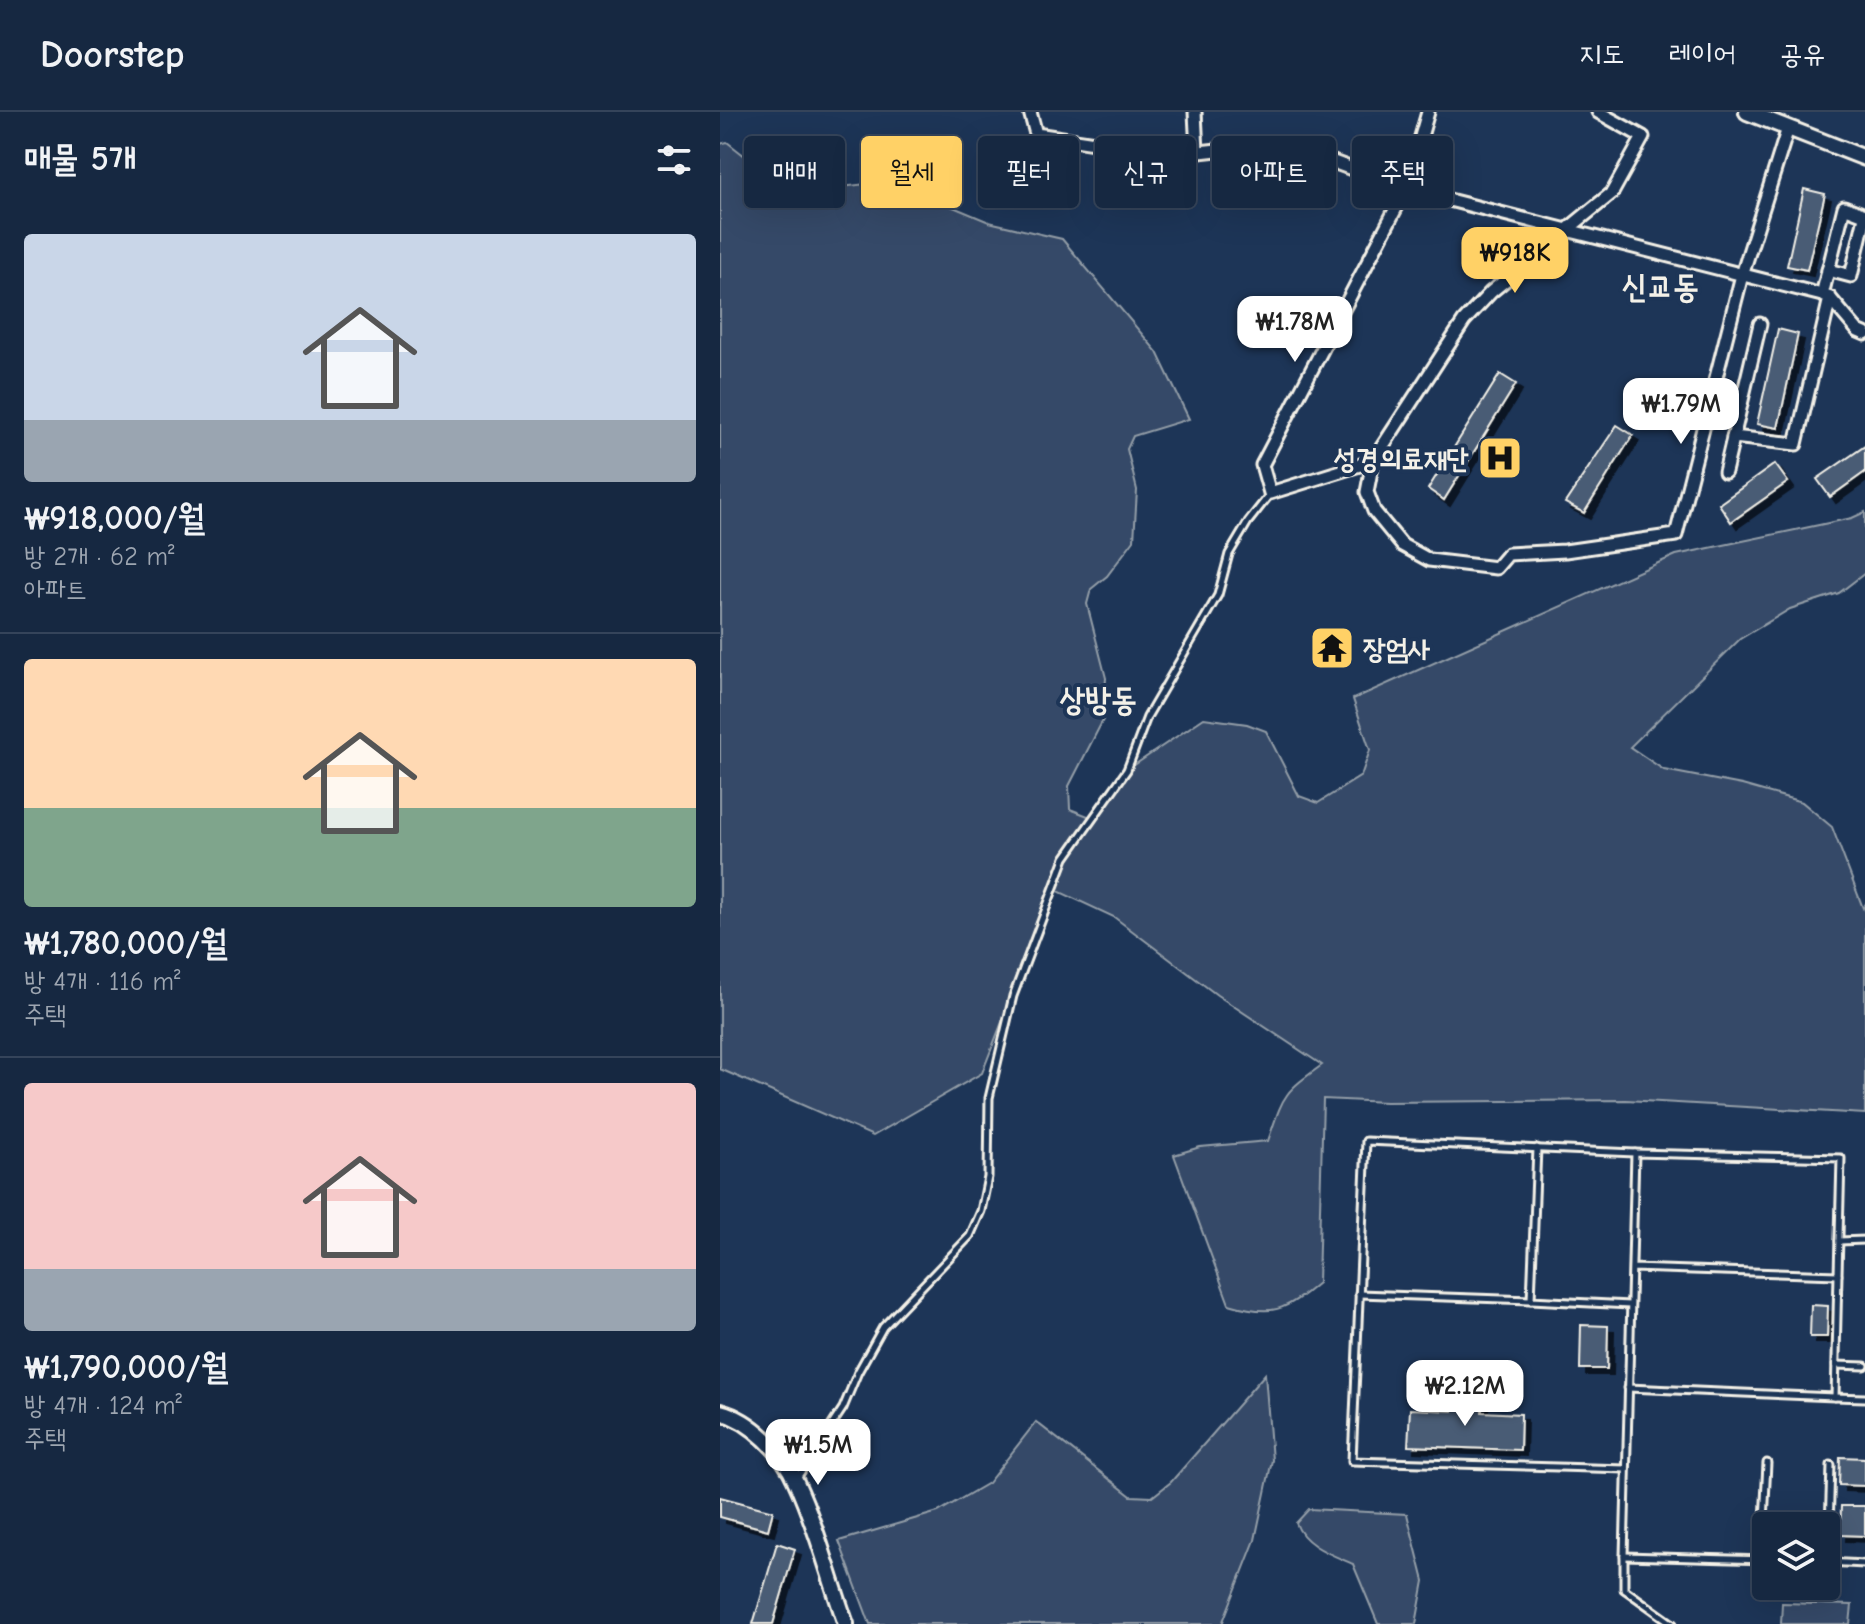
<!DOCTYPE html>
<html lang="ko">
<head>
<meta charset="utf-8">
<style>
	:root { --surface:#162841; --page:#23344c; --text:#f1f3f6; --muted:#9ea6b1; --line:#35445a; --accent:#ffd166 }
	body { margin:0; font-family:"Comic Neue","Poor Story",sans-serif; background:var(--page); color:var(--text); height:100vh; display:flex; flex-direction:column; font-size:30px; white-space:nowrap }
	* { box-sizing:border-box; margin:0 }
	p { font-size:26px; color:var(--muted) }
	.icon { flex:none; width:44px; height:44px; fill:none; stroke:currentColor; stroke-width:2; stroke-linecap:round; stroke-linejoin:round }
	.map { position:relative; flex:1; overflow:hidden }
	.side { display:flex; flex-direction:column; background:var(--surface); width:720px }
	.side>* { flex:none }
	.top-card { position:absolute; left:24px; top:24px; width:760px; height:72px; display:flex; gap:16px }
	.tools { position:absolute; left:1032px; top:1400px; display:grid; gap:16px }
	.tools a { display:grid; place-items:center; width:88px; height:88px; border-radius:8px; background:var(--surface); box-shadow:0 8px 32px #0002,0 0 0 2px var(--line); font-size:40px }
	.price { position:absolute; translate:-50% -68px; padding:0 18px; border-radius:16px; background:#fff; color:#222; font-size:26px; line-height:52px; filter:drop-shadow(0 2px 4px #0008) }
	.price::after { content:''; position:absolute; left:50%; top:48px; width:24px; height:18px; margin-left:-12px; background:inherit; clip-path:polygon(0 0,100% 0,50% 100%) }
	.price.on { background:var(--accent); color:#111 }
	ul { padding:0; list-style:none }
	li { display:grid; align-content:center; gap:16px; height:424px; padding:0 24px }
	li+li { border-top:2px solid var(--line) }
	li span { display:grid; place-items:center; height:248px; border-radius:8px; color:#555 }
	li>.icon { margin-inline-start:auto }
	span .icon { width:144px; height:144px; fill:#fffc; stroke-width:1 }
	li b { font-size:34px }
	h2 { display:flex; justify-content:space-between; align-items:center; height:96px; padding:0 24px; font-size:34px }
	.pill { padding:0 28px; border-radius:8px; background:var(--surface); box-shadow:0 8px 32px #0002,0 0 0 2px var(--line); font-size:28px; line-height:72px }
	.pill.on { background:var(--accent); color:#111 }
	header { display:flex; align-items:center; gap:48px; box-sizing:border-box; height:112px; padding:0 40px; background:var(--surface); border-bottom:2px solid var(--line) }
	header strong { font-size:38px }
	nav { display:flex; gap:44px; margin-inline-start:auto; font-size:28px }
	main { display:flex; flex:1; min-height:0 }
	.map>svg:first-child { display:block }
	.green { fill:#354a67; stroke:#949ea8; stroke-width:2 }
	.building { fill:#485b74; stroke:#f4f1e8; stroke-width:2; filter:url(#shadow) }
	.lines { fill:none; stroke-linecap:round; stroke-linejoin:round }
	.service-casing { stroke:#f4f1e8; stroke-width:11 }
	.minor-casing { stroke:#f4f1e8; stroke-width:17 }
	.tertiary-casing { stroke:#f4f1e8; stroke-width:20 }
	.service { stroke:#1d3557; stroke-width:5 }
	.minor { stroke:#1d3557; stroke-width:11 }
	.tertiary { stroke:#1d3557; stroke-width:14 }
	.labels { text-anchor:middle; stroke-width:8; stroke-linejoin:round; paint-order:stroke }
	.poi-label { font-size:28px; font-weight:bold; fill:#f4f1e8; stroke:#1d3557; text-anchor:end }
	.quarter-label { font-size:32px; font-weight:bold; fill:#f4f1e8; stroke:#1d3557 }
</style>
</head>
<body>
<header>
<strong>Doorstep</strong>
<nav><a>지도</a><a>레이어</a><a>공유</a></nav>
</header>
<main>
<section class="side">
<h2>매물 5개<svg class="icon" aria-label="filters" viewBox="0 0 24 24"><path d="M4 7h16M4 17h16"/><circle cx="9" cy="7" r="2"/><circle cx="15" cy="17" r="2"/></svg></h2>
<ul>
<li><span style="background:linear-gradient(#c9d6e8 75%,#9aa5b1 0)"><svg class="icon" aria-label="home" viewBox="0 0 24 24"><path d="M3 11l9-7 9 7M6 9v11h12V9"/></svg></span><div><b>₩918,000/월</b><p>방 2개 · 62 m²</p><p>아파트</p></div></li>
<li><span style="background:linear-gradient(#ffd9b3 60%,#7fa58c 0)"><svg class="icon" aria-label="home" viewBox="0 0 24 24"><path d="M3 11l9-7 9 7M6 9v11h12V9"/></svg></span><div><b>₩1,780,000/월</b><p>방 4개 · 116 m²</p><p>주택</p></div></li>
<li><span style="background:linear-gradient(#f6c9c9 75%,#9aa5b1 0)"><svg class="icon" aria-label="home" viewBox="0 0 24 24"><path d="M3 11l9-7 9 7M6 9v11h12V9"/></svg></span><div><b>₩1,790,000/월</b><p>방 4개 · 124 m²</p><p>주택</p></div></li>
</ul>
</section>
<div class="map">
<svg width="1145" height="1512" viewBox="0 0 1145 1512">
	<defs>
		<filter id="shadow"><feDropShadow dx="6" dy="6" stdDeviation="0" flood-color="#0009"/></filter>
	</defs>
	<rect width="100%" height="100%" fill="#1d3557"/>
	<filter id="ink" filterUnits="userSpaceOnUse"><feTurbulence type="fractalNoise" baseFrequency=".0125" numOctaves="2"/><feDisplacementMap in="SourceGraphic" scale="16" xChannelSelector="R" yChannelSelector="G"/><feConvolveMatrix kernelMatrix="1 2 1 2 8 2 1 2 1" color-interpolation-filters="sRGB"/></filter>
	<g filter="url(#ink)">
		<g class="green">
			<path d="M7,30L72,81L171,69L269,110L342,127L437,240L469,307L413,324L407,337L417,378L414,428L387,464L371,477L367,492L386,566L383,608L349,674L350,697L373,706L407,658L484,606L527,612L546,619L579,684L598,691L641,664L650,638L633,587L956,443L1132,406L1145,400V461L1119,481L1070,497L1020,527L910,635L944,658L1022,673L1082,690L1112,715L1143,796L1145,793V1002L906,988L666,990L603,987L598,1171C565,1199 552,1205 509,1192L454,1043L480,1035L548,1029C564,982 562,982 602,953L497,883L394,805L334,777L262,961L153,1024L0,957V32Z"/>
			<path d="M545,1262L552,1348L535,1428L502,1512H150L119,1429L218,1400L268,1371L316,1310L411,1384L432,1385L451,1370Z"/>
			<path d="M589,1397L687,1402L704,1469L696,1512H658L633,1452C613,1443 584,1434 576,1411Z"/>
			<path d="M1062,1491L1132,1493L1130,1512H1061Z"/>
		</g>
		<g class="building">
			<path d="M1084,77L1105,82L1087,158L1067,154Z"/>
			<path d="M1058,217L1078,222L1058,316L1037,312Z"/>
			<path d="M780,262L796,272L724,388L708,377Z"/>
			<path d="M897,313L913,323L864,401L845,391Z"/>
			<path d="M1145,334V360L1110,385L1097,367Z"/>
			<path d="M1055,352L1068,370L1011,410L999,392Z"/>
			<path d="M1091,1193L1108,1194L1107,1225H1090Z"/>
			<path d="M861,1213L888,1214L887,1257H860Z"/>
			<path d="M732,1289L762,1291V1300L801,1302L800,1338L688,1334L690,1297L732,1299Z"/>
			<path d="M1120,1345L1145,1346V1374L1119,1373Z"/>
			<path d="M0,1385L53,1399L48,1418L0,1405Z"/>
			<path d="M1121,1394H1145V1424L1120,1423Z"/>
			<path d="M57,1431L75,1437L53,1512H33Z"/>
		</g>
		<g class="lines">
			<g class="service-casing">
				<g id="service">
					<path d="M817,1036L811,1188L910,1193"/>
					<path d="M1119,1129L1145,1128"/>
					<path d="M912,1156L1118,1163L1121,1046L915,1041L904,1444V1477L953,1512"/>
					<path d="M639,1182L811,1188"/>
					<path d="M1116,1253L1145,1254"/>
					<path d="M908,1276L1115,1285L1118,1163"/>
					<path d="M1115,1285L1145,1286"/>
					<path d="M906,1357L632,1349L646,1029L915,1041"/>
					<path d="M77,1366L123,1296L138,1260L163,1215L250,1124L261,1099L268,1065L269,986L293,884L345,746L407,658L427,605L498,483L509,442L528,410L550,382"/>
					<path d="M904,1444L1046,1448"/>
					<path d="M1042,1448L1047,1351"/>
					<path d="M1106,1450L1145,1452"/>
					<path d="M1108,1450L1111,1353"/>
				</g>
			</g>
			<g class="minor-casing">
				<g id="minor">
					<path d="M310,0L316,22L453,43L550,32L589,41L686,77L1102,183L1124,95L1145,103"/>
					<path d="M475,0L477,40"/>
					<path d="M878,0L923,25L892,81L771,180L744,209L653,349L647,380L654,399L682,433L709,448L776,456L788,442L845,439L956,423L1022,163L1068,16"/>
					<path d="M1108,158L1131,164L1145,105"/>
					<path d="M1110,186L1138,219L1145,222"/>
					<path d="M1013,325L1076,332L1110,186L1102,183"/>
					<path d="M653,349L550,381L542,353L686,77L708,0"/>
					<path d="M1005,360L1040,212"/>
				</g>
			</g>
			<g class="tertiary-casing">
				<g id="tertiary">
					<path d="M1027,0L1145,46"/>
					<path d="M0,1300C31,1308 64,1341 76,1370C97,1415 109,1465 126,1512"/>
				</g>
			</g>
			<use href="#service" class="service"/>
			<use href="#minor" class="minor"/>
			<use href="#tertiary" class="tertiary"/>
		</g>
	</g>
	<defs>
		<g id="hospital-square" transform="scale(2.3)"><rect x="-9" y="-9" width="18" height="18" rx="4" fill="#ffd166" stroke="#1d3557"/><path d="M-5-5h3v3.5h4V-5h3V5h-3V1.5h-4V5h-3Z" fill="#111"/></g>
		<g id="temple-square" transform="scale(2.3)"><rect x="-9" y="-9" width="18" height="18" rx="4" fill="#ffd166" stroke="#1d3557"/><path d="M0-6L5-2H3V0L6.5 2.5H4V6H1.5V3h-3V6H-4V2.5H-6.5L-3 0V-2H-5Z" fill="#111"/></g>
	</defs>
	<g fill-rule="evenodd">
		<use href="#hospital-square" x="780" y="346"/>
		<use href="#temple-square" x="612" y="536"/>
	</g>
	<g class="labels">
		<g class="poi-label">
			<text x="749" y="356">성경의료재단</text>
			<text x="643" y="546" text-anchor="start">장엄사</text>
		</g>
		<g class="quarter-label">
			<text x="940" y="185">신교동</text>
			<text x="378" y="598">상방동</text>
		</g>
	</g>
</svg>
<div class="tools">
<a><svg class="icon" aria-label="layers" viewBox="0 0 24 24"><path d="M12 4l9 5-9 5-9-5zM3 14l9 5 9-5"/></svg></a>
</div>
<b class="price on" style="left:795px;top:183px">₩918K</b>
<b class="price" style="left:575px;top:252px">₩1.78M</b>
<b class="price" style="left:961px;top:334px">₩1.79M</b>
<b class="price" style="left:745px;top:1316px">₩2.12M</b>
<b class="price" style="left:98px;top:1375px">₩1.5M</b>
<div class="top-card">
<a class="pill">매매</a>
<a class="pill on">월세</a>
<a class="pill">필터</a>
<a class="pill">신규</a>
<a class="pill">아파트</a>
<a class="pill">주택</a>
</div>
</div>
</main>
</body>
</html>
